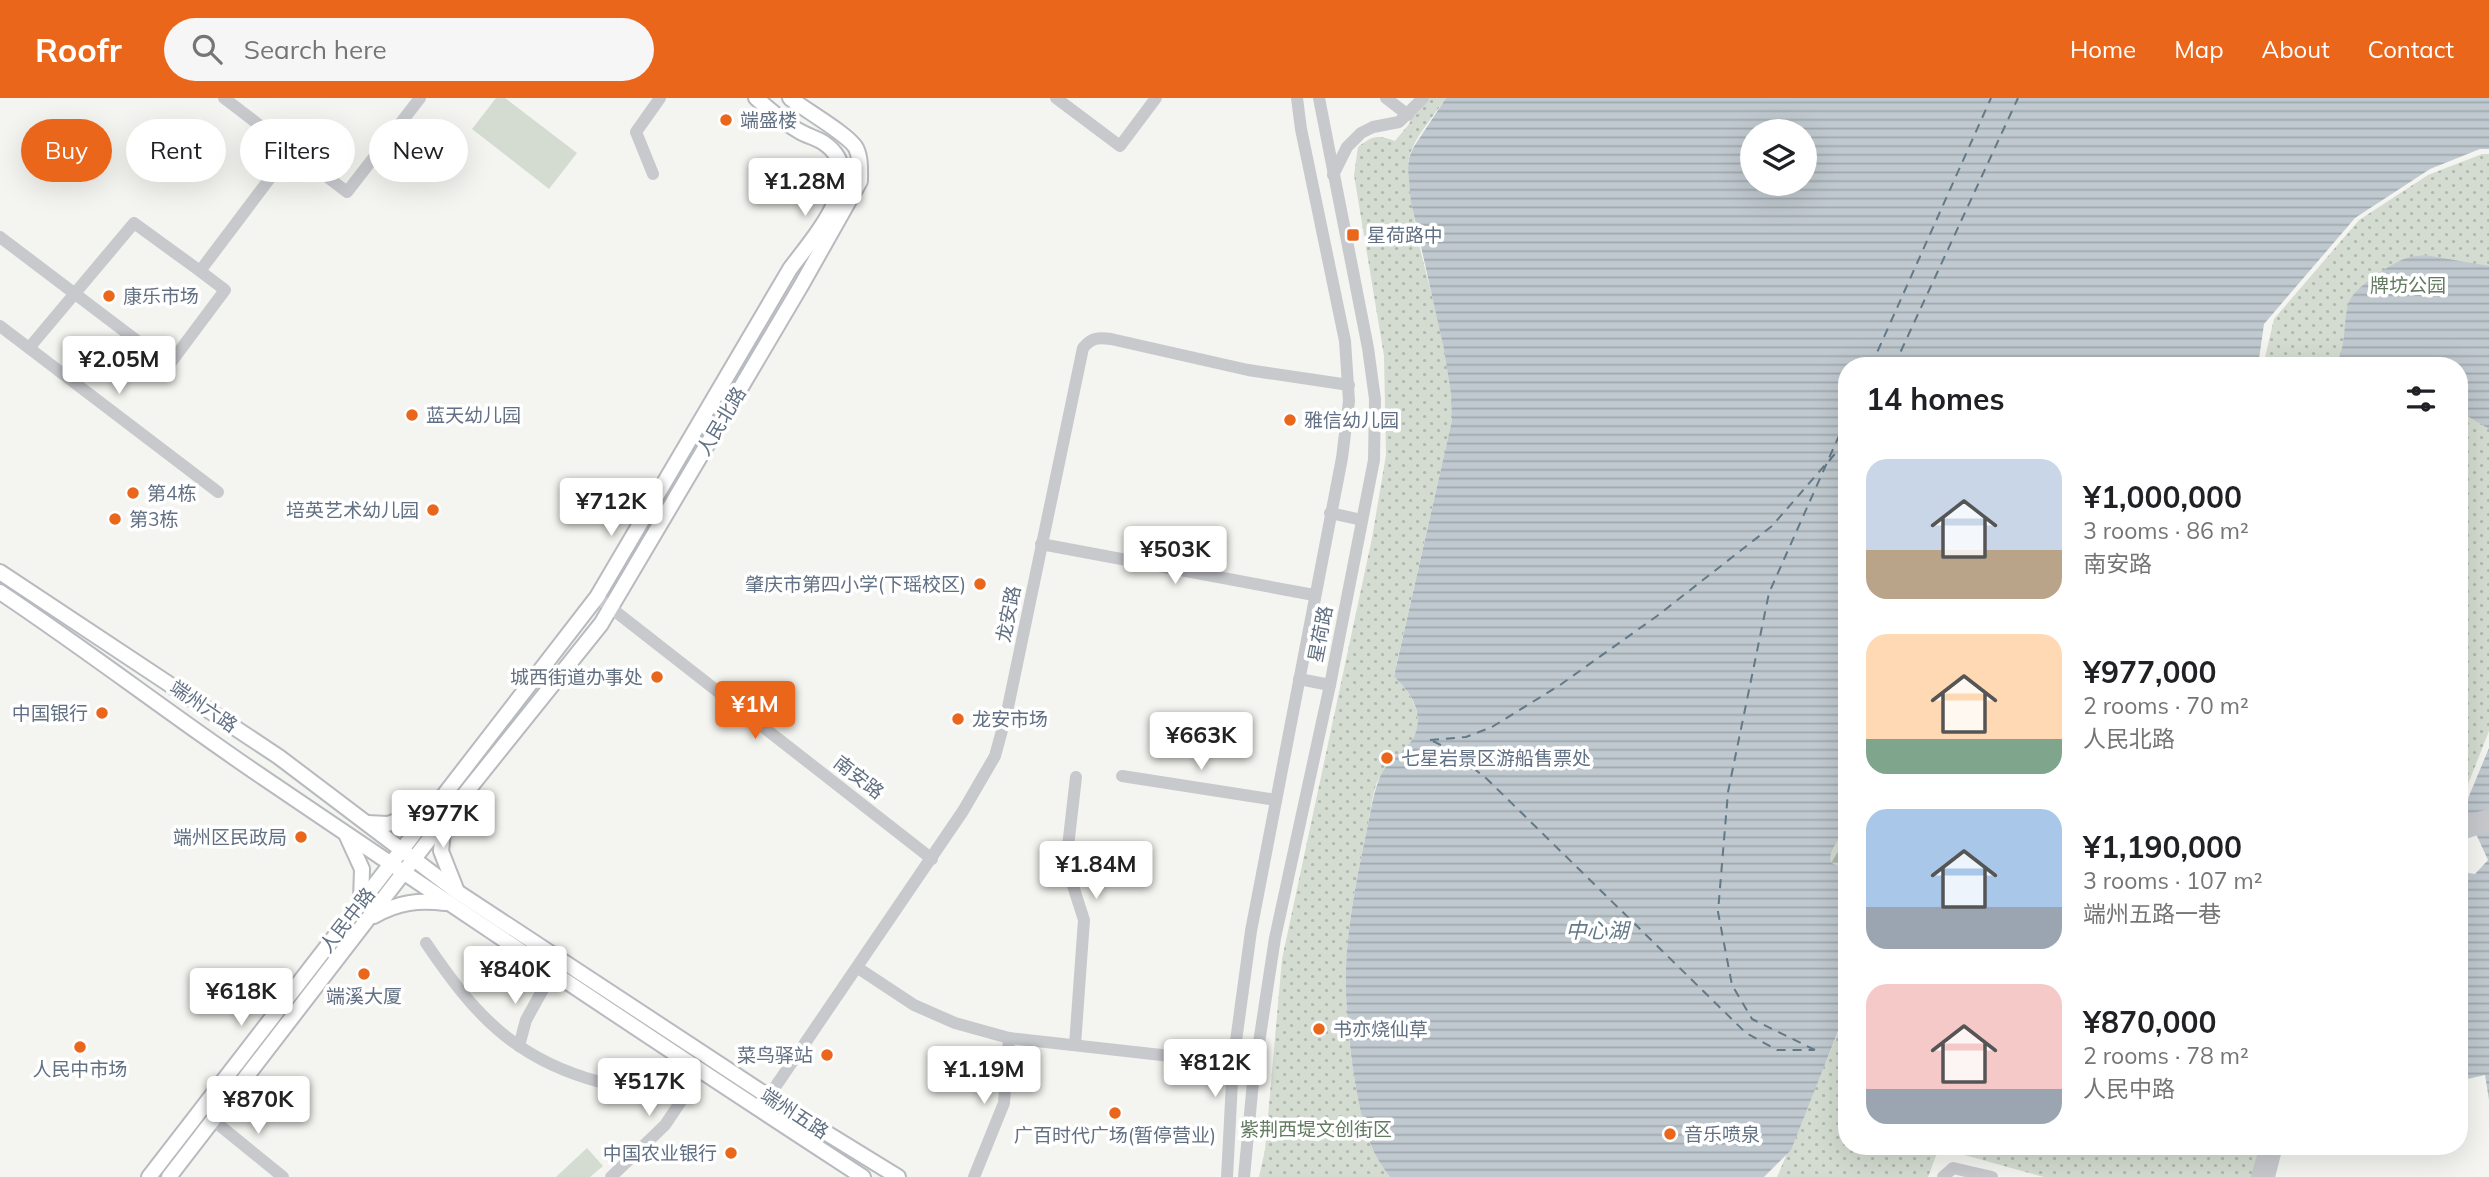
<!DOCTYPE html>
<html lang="en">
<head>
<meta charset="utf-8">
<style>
	:root { --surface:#fff; --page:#f6f6f6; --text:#202124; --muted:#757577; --accent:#ea661b }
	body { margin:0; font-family:Mulish,"Noto Sans SC",sans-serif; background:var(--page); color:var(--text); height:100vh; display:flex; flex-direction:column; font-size:26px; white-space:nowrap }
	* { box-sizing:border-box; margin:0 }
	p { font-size:23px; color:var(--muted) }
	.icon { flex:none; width:38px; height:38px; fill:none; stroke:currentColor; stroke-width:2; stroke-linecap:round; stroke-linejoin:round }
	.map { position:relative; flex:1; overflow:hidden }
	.panel { position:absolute; left:1838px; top:259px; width:630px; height:798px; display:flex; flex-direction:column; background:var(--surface); border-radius:28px; box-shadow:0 7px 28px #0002 }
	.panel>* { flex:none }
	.top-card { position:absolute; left:21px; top:21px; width:665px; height:63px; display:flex; gap:14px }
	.buttons { position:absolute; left:1740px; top:21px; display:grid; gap:14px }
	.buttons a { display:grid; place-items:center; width:77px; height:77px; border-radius:50%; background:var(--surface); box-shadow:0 7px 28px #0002; font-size:35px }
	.price { position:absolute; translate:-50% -60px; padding:0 16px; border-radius:7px; background:#fff; color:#222; font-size:23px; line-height:46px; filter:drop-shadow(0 2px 4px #0008) }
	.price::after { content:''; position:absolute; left:50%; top:42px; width:21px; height:16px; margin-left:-10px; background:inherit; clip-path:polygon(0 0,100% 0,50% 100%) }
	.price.active { background:var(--accent); color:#fff }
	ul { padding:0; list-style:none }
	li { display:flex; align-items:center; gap:21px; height:175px; padding:0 28px }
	li span { display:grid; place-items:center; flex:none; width:196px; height:140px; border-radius:21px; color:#555 }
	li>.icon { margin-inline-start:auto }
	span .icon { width:84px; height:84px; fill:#fffc; stroke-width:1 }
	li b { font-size:30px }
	h2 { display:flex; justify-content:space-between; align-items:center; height:84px; padding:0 28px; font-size:30px }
	.pill { padding:0 24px; border-radius:32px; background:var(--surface); box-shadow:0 7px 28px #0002; font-size:24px; line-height:63px }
	.pill.active { background:var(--accent); color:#fff }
	header { display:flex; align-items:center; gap:42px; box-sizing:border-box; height:98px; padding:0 35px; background:var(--accent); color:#fff }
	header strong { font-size:33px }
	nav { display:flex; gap:38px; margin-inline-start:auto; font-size:24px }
	.search { width:490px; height:63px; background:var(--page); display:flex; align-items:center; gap:18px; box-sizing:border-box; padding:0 24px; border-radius:38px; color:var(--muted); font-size:26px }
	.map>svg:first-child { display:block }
	.green { fill:#d4dcd1 }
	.forest { fill:url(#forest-firs) }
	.park { fill:url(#park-dots) }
	.water { fill:url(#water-rules); fill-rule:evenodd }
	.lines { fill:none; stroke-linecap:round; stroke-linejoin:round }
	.ferry { stroke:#637987; stroke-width:2; stroke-dasharray:9 7; stroke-linecap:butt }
	.major-casing { stroke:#b7babe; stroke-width:18 }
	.minor { stroke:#c7c9cd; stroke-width:12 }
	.major { stroke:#fff; stroke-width:14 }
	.poi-dot { fill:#ea661b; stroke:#fff; stroke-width:2.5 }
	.labels { text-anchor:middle; stroke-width:7; stroke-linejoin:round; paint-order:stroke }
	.poi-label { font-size:19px; fill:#627083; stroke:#fff; text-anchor:start }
	.park-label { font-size:19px; fill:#637a61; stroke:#fff }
	.street-label { font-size:19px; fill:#627083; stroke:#fff }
	.water-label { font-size:21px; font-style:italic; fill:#637987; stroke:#fff }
</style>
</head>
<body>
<header>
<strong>Roofr</strong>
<div class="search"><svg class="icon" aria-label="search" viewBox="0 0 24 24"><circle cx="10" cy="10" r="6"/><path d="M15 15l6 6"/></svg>Search here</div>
<nav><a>Home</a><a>Map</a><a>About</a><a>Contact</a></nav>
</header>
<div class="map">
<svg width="2489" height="1079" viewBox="0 0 2489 1079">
	<defs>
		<pattern id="forest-firs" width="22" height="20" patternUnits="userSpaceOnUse" patternTransform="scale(1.75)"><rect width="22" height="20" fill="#d4dcd1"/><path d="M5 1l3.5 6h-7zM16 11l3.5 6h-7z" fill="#afb7af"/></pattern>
		<pattern id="park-dots" width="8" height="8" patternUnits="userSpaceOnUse" patternTransform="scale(1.75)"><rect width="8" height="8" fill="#d4dcd1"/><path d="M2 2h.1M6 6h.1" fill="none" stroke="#afb7af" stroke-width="1.8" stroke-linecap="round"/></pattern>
		<pattern id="water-rules" width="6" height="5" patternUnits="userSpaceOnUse" patternTransform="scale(1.75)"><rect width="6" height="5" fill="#c0c9cf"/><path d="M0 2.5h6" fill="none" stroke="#9fa8ad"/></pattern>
	</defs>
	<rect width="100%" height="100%" fill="#f4f5f0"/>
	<g class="green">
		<path d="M496,0H505L577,55L549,91L472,31Z"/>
		<path d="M587,1050L603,1068L590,1079H556Z"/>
	</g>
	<path class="forest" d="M1846,731V767C1815,771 1838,742 1846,731Z"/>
	<g class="park">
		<path d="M1423,0H1446C1434,18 1415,38 1409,59C1407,68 1410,76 1411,85C1413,165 1456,242 1452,322L1394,577C1406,592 1421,607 1417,629C1413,652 1386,662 1377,684C1371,700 1370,720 1366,736C1357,779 1348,824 1346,868C1344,913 1354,1007 1371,1047C1375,1058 1383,1070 1390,1079H1259L1265,1052L1282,861L1372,440L1386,357L1384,258L1354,77L1358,49C1374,37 1377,37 1395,43L1409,26Z"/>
		<path d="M2482,56H2489V633L2459,709V268H2263L2274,221L2359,122L2428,77Z"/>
		<path d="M1846,916V1048H2263L2253,1079H2044L1939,1050L1928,1079H1777Z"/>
	</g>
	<g class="water">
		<path d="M1446,0H2489V51H2480L2430,71L2355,120L2264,226L2258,268H1846V731C1838,742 1815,771 1846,767V913L1791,1052L1764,1079H1390C1383,1070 1375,1058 1371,1047C1354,1007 1344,912 1346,868C1348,824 1357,779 1366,736C1370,719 1372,700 1378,684C1385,660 1413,653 1417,629C1421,607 1407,592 1394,578L1452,322L1451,295L1444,251L1411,104L1408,70L1409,60L1413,50ZM1752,33H1804V86H1752Z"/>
		<path d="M2425,157L2489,168V331L2459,313V268H2335C2348,246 2342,225 2349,204C2354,190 2389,167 2404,161C2411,158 2418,158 2425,157Z"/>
		<path d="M2489,650V1002L2485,977L2459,983V774L2475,776L2488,762L2464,710Z"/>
	</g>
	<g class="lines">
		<g class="ferry">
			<path d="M1871,268L1991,0"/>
			<path d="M1894,268L2018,0"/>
			<path d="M1829,363L1846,342"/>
			<path d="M1430,642L1466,639L1492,629L1560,587L1657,518L1772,428L1825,367"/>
			<path d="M1433,643L1452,653L1487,681L1746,935L1777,952H1814"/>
			<path d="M1815,952L1752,921L1732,887L1718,814L1728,694L1769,495L1846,322"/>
		</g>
		<g class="major-casing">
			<g id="major">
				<path d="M0,474L279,659L456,793L789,1012L898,1079"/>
				<path d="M0,494C90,554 175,620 264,680C463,815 662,948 863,1079"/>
				<path d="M444,724L441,753L456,791"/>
				<path d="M367,725L388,726L433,710"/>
				<path d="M346,736L362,771L361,803"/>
				<path d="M374,818C398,804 419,802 445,805"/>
				<path d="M149,1079L597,499L790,171C812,141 871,77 824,45C817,40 807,38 799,33C784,25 769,11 756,0"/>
				<path d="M169,1079L444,722L601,526L802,186L860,83C860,73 861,60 856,50C849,37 805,12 790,0"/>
			</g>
		</g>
		<g class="minor">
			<path d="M224,0L347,94L420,0"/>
			<path d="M1056,0L1120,48L1156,0"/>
			<path d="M1386,0L1408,17"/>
			<path d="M653,76L636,34L660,0"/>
			<path d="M1333,77L1347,49L1361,35L1373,29L1399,24L1423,0"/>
			<path d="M0,139L169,267L225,192L200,173"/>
			<path d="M0,228L218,394"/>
			<path d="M29,250L134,125L200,173L292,51"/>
			<path d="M1330,415L1362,422"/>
			<path d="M1041,446L1314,497"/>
			<path d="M597,499L932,761"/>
			<path d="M1299,581L1330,587"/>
			<path d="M1122,678L1276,702"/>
			<path d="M2459,725L2489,717"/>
			<path d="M2459,737L2489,727"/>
			<path d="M426,845C474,916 514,961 600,984C617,988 636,988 653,991C664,993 674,996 684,999"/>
			<path d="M858,870L914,907L955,925L1009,940L1233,965"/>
			<path d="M1075,947L1084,822L1066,766L1076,679"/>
			<path d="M519,948L526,922L547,884"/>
			<path d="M769,998L963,713L995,658L1007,614L1083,250C1091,240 1098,239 1111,241L1248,272L1349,287"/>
			<path d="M213,1022L283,1079"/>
			<path d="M611,1079L665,1027L702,972"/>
			<path d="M974,1079L1004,1005L1009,940"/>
			<path d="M1227,1079L1233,965L1251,833L1342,360L1349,303L1345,243L1301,31L1297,0"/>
			<path d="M1244,1079L1253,984L1275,840L1330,587L1374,362L1375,301L1368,250L1319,0"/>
			<path d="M1943,1079L1953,1070L1992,1079"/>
			<path d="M2257,1079L2266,1048"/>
			<path d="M2269,1079L2277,1048"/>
		</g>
		<use href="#major" class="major"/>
	</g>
	<g class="poi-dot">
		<circle cx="726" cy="22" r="7"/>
		<rect x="1346" y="130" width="14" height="14" rx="3.5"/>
		<circle cx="109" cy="198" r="7"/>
		<circle cx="412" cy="317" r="7"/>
		<circle cx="1290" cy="322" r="7"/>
		<circle cx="133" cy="395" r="7"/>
		<circle cx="433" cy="412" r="7"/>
		<circle cx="115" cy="421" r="7"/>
		<circle cx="980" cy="486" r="7"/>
		<circle cx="657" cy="579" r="7"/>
		<circle cx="102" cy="615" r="7"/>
		<circle cx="958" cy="621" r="7"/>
		<circle cx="1387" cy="660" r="7"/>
		<circle cx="301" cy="739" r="7"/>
		<circle cx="364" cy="876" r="7"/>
		<circle cx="1319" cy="931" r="7"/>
		<circle cx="80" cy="949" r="7"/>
		<circle cx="827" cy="957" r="7"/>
		<circle cx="1115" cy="1015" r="7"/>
		<circle cx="1670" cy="1036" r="7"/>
		<circle cx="731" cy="1055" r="7"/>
	</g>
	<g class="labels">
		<g class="poi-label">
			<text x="740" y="29">端盛楼</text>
			<text x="1367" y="144">星荷路中</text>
			<text x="123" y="205">康乐市场</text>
			<text x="426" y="324">蓝天幼儿园</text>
			<text x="1304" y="329">雅信幼儿园</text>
			<text x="147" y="402">第4栋</text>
			<text x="419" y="419" text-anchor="end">培英艺术幼儿园</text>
			<text x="129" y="428">第3栋</text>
			<text x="966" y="493" text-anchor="end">肇庆市第四小学(下瑶校区)</text>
			<text x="643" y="586" text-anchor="end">城西街道办事处</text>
			<text x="88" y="622" text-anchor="end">中国银行</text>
			<text x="972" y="628">龙安市场</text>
			<text x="1401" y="667">七星岩景区游船售票处</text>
			<text x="287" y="746" text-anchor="end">端州区民政局</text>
			<text x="364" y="905" text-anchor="middle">端溪大厦</text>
			<text x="1333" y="938">书亦烧仙草</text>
			<text x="813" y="964" text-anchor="end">菜鸟驿站</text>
			<text x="80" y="978" text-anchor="middle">人民中市场</text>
			<text x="1684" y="1043">音乐喷泉</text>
			<text x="1115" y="1044" text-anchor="middle">广百时代广场(暂停营业)</text>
			<text x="717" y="1062" text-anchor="end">中国农业银行</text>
		</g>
		<g class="park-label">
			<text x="2408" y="194">牌坊公园</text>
			<text x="1316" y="1038">紫荆西堤文创街区</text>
		</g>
		<g class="street-label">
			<text transform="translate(721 323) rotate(-59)" y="7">人民北路</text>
			<text transform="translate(1008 516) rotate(-79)" y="7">龙安路</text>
			<text transform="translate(1320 536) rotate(-79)" y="7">星荷路</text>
			<text transform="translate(204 608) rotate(34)" y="7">端州六路</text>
			<text transform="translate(859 679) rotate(38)" y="7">南安路</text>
			<text transform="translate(347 822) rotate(-52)" y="7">人民中路</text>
			<text transform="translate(795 1015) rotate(33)" y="7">端州五路</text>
		</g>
		<g class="water-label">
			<text x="1597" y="840">中心湖</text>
		</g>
	</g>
</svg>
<div class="buttons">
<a><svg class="icon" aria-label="layers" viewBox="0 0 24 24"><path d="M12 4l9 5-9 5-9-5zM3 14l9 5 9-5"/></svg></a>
</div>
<b class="price" style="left:805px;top:120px">¥1.28M</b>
<b class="price" style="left:119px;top:298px">¥2.05M</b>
<b class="price" style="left:611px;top:440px">¥712K</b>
<b class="price" style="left:1175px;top:488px">¥503K</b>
<b class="price active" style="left:755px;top:643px">¥1M</b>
<b class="price" style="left:1201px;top:674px">¥663K</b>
<b class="price" style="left:443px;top:752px">¥977K</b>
<b class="price" style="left:1096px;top:803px">¥1.84M</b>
<b class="price" style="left:515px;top:908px">¥840K</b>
<b class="price" style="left:241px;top:930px">¥618K</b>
<b class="price" style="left:1215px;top:1001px">¥812K</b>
<b class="price" style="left:984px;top:1008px">¥1.19M</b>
<b class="price" style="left:649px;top:1020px">¥517K</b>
<b class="price" style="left:258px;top:1038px">¥870K</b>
<div class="top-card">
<a class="pill active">Buy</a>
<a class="pill">Rent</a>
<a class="pill">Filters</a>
<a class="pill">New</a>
</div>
<section class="panel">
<h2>14 homes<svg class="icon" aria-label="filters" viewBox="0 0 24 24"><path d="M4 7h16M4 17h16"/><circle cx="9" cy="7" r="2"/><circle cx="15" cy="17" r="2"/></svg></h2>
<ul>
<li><span style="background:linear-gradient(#c9d6e8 65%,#b9a48a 0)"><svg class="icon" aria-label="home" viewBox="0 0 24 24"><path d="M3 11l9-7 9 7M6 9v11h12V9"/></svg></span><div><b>¥1,000,000</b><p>3 rooms · 86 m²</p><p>南安路</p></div></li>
<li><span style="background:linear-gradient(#ffd9b3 75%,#7fa58c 0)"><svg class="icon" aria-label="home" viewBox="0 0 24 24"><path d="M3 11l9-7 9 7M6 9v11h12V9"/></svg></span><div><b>¥977,000</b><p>2 rooms · 70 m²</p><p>人民北路</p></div></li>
<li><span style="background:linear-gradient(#a9c7e8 70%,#9aa5b1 0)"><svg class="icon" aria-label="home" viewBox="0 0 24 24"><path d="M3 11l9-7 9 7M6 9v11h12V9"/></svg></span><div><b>¥1,190,000</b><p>3 rooms · 107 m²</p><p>端州五路一巷</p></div></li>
<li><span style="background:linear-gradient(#f6c9c9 75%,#9aa5b1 0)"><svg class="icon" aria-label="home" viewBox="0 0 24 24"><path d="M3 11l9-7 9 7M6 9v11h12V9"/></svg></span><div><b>¥870,000</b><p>2 rooms · 78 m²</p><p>人民中路</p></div></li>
</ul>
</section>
</div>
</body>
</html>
